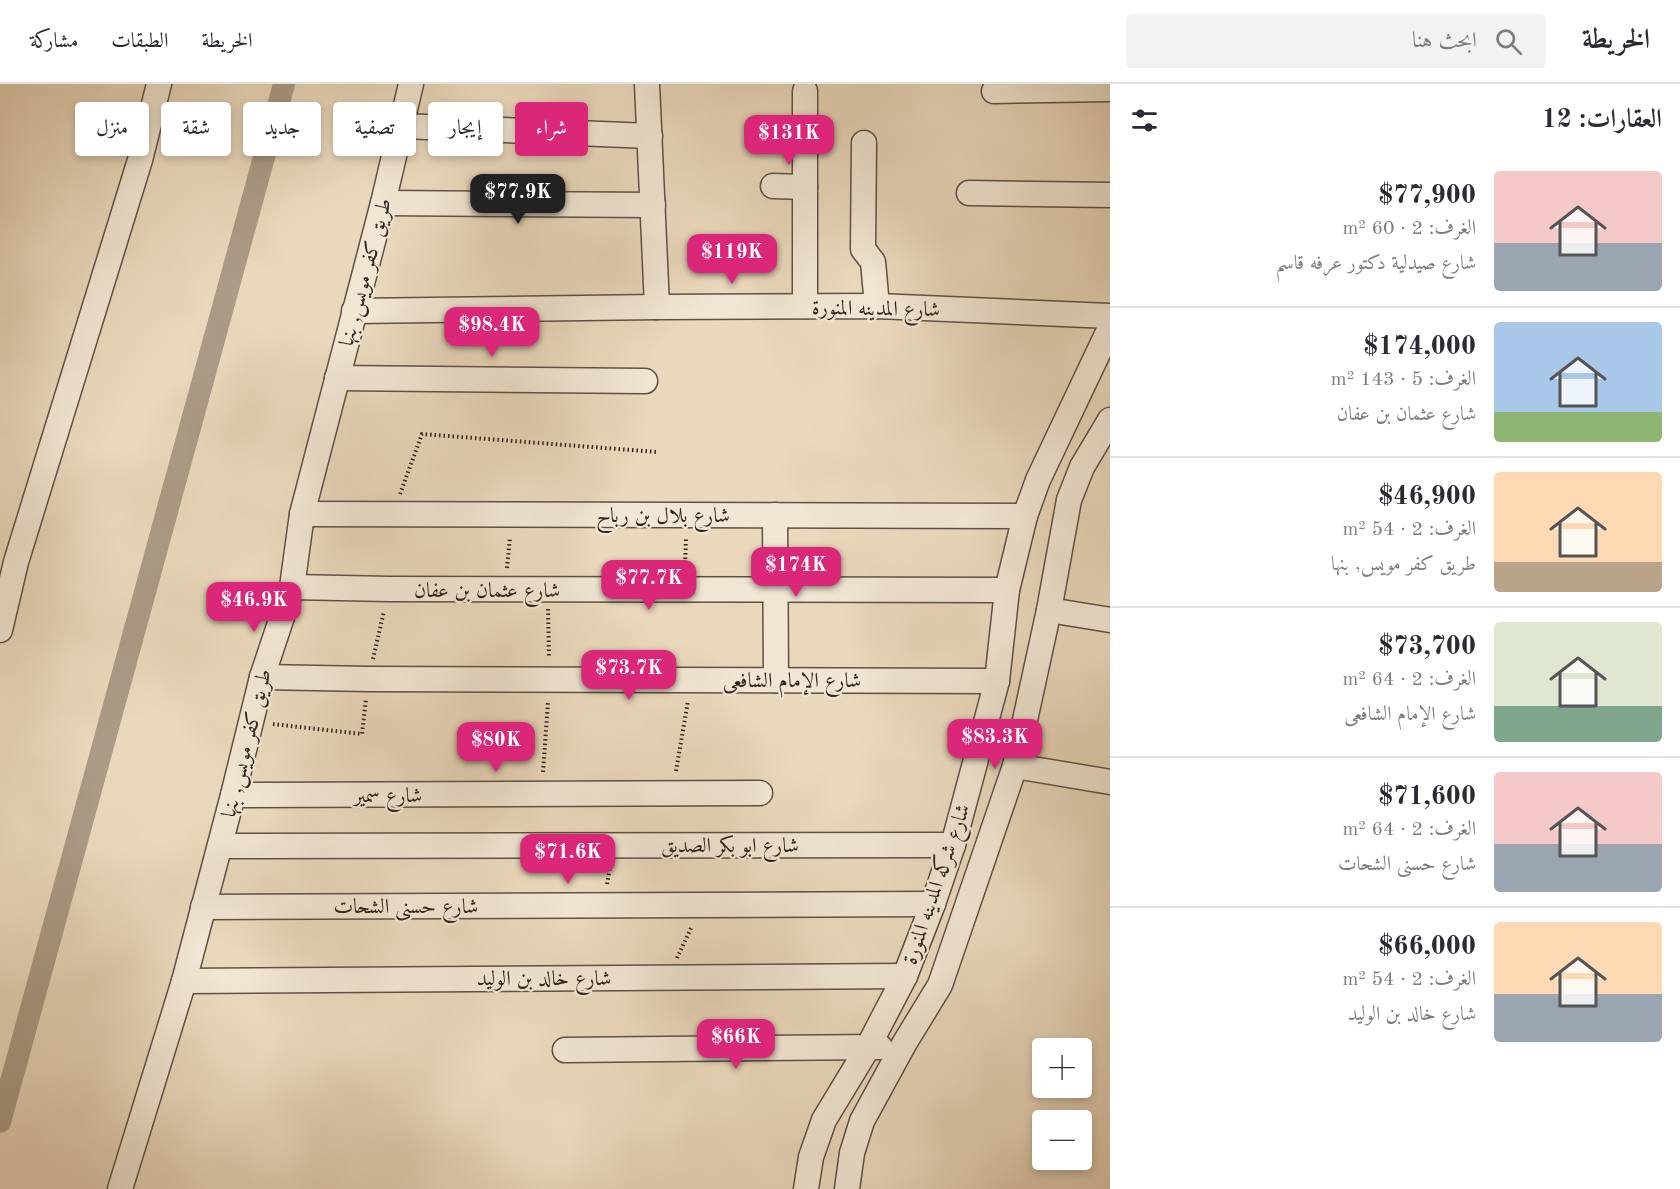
<!DOCTYPE html>
<html lang="ar">
<head>
<meta charset="utf-8">
<style>
	:root { --surface:#fff; --page:#f2f2f3; --text:#2b2b33; --muted:#7c7c81; --line:#e1e1e2; --accent:#db2777 }
	body { margin:0; font-family:"Old Standard TT",Amiri,serif; background:var(--page); color:var(--text); direction:rtl; height:100vh; display:flex; flex-direction:column; font-size:22px; white-space:nowrap }
	* { box-sizing:border-box; margin:0 }
	p { font-size:20px; color:var(--muted) }
	.icon { flex:none; width:33px; height:33px; fill:none; stroke:currentColor; stroke-width:2; stroke-linecap:round; stroke-linejoin:round }
	.map { position:relative; flex:1; overflow:hidden; direction:ltr }
	.details { display:flex; flex-direction:column; background:var(--surface); width:570px }
	.details>* { flex:none }
	.guide { position:absolute; left:18px; top:18px; width:570px; height:54px; direction:rtl; display:flex; gap:12px }
	.tools { position:absolute; left:1032px; top:954px; display:grid; gap:12px }
	.tools a { display:grid; place-items:center; width:60px; height:60px; border-radius:6px; background:var(--surface); box-shadow:0 3px 9px #0003; font-size:30px }
	.price { position:absolute; translate:-50% -51px; padding:0 14px; border-radius:12px; background:var(--accent); color:#fff; font-size:20px; line-height:39px; filter:drop-shadow(0 2px 3px #0008) }
	.price::after { content:''; position:absolute; left:50%; top:36px; width:18px; height:14px; margin-left:-9px; background:inherit; clip-path:polygon(0 0,100% 0,50% 100%) }
	.price.on { background:#222; color:#fff }
	ul { padding:0; list-style:none }
	li { display:flex; align-items:center; gap:18px; height:150px; padding:0 18px }
	li+li { border-top:2px solid var(--line) }
	li span { display:grid; place-items:center; flex:none; width:168px; height:120px; border-radius:6px; color:#555 }
	li>.icon { margin-inline-start:auto }
	span .icon { width:72px; height:72px; fill:#fffc; stroke-width:1 }
	li b { font-size:26px }
	h2 { display:flex; justify-content:space-between; align-items:center; height:72px; padding:0 18px; font-size:26px }
	.pill { padding:0 21px; border-radius:6px; background:var(--surface); box-shadow:0 3px 9px #0003; font-size:21px; line-height:54px }
	.pill.on { background:var(--accent); color:#fff }
	header { display:flex; align-items:center; gap:36px; box-sizing:border-box; height:84px; padding:0 30px; background:var(--surface); border-bottom:2px solid var(--line) }
	header strong { font-size:28px }
	nav { display:flex; gap:33px; margin-inline-start:auto; font-size:21px }
	.search { width:420px; height:54px; background:var(--page); display:flex; align-items:center; gap:15px; box-sizing:border-box; padding:0 21px; border-radius:6px; color:var(--muted); font-size:22px }
	main { display:flex; flex:1; min-height:0 }
	.map>svg:first-child { display:block }
	.lines { fill:none; stroke-linecap:round; stroke-linejoin:round }
	.canal { stroke:#ab9b87; stroke-width:22 }
	.minor-casing { stroke:#5e5146; stroke-width:27 }
	.path { stroke:#30241f; stroke-width:4; stroke-dasharray:1.5 3; stroke-linecap:butt }
	.minor { stroke:#f1e6d3; stroke-width:24 }
	.labels { text-anchor:middle; stroke-width:4.5; stroke-linejoin:round; paint-order:stroke }
	.street-label { font-size:21px; fill:#30241f; stroke:#f1e6d3 }
</style>
</head>
<body>
<header>
<strong>الخريطة</strong>
<div class="search"><svg class="icon" aria-label="search" viewBox="0 0 24 24"><circle cx="10" cy="10" r="6"/><path d="M15 15l6 6"/></svg>ابحث هنا</div>
<nav><a>الخريطة</a><a>الطبقات</a><a>مشاركة</a></nav>
</header>
<main>
<section class="details">
<h2>العقارات: 12<svg class="icon" aria-label="filters" viewBox="0 0 24 24"><path d="M4 7h16M4 17h16"/><circle cx="9" cy="7" r="2"/><circle cx="15" cy="17" r="2"/></svg></h2>
<ul>
<li><span style="background:linear-gradient(#f6c9c9 60%,#9aa5b1 0)"><svg class="icon" aria-label="home" viewBox="0 0 24 24"><path d="M3 11l9-7 9 7M6 9v11h12V9"/></svg></span><div><b>$77,900</b><p>الغرف: 2 · 60 m²</p><p>شارع صيدلية دكتور عرفه قاسم</p></div></li>
<li><span style="background:linear-gradient(#a9c7e8 75%,#8fb573 0)"><svg class="icon" aria-label="home" viewBox="0 0 24 24"><path d="M3 11l9-7 9 7M6 9v11h12V9"/></svg></span><div><b>$174,000</b><p>الغرف: 5 · 143 m²</p><p>شارع عثمان بن عفان</p></div></li>
<li><span style="background:linear-gradient(#ffd9b3 75%,#b9a48a 0)"><svg class="icon" aria-label="home" viewBox="0 0 24 24"><path d="M3 11l9-7 9 7M6 9v11h12V9"/></svg></span><div><b>$46,900</b><p>الغرف: 2 · 54 m²</p><p>طريق كفر مويس, بنها</p></div></li>
<li><span style="background:linear-gradient(#dfe7d0 70%,#7fa58c 0)"><svg class="icon" aria-label="home" viewBox="0 0 24 24"><path d="M3 11l9-7 9 7M6 9v11h12V9"/></svg></span><div><b>$73,700</b><p>الغرف: 2 · 64 m²</p><p>شارع الإمام الشافعى</p></div></li>
<li><span style="background:linear-gradient(#f6c9c9 60%,#9aa5b1 0)"><svg class="icon" aria-label="home" viewBox="0 0 24 24"><path d="M3 11l9-7 9 7M6 9v11h12V9"/></svg></span><div><b>$71,600</b><p>الغرف: 2 · 64 m²</p><p>شارع حسنى الشحات</p></div></li>
<li><span style="background:linear-gradient(#ffd9b3 60%,#9aa5b1 0)"><svg class="icon" aria-label="home" viewBox="0 0 24 24"><path d="M3 11l9-7 9 7M6 9v11h12V9"/></svg></span><div><b>$66,000</b><p>الغرف: 2 · 54 m²</p><p>شارع خالد بن الوليد</p></div></li>
</ul>
</section>
<div class="map">
<svg width="1110" height="1105" viewBox="0 0 1110 1105">
	<rect width="100%" height="100%" fill="#ead8bc"/>
	<filter id="stains"><feTurbulence type="fractalNoise" baseFrequency=".00333" numOctaves="4"/><feColorMatrix values="0 0 0 0 .2 0 0 0 0 .09 0 0 0 0 .02 0 0 0 .5 -.17"/></filter>
	<radialGradient id="worn" r=".72"><stop offset=".6" stop-color="#630" stop-opacity="0"/><stop offset="1" stop-color="#630" stop-opacity=".3"/></radialGradient>
	<g class="lines">
		<path class="canal" d="M0,1038L284,0"/>
		<g class="minor-casing">
			<g id="minor">
				<path d="M647,0L657,223"/>
				<path d="M994,7L1110,5"/>
				<path d="M402,42L650,52"/>
				<path d="M864,59L863,165L873,178L877,222"/>
				<path d="M773,102L805,103"/>
				<path d="M969,109L1110,111"/>
				<path d="M383,119L653,121"/>
				<path d="M805,222V7"/>
				<path d="M354,227L657,223L877,222L1110,232"/>
				<path d="M337,294L645,297"/>
				<path d="M302,430L1025,432"/>
				<path d="M775,431L776,596"/>
				<path d="M292,503L389,505L1007,506"/>
				<path d="M1049,526L1110,536"/>
				<path d="M0,546L16,478L140,76L159,0"/>
				<path d="M262,593L369,595L997,597"/>
				<path d="M1015,682L1110,698"/>
				<path d="M233,711L760,709"/>
				<path d="M220,762L953,761"/>
				<path d="M203,823L933,820"/>
				<path d="M184,897L905,892"/>
				<path d="M565,966L880,963"/>
				<path d="M120,1105L184,897L233,711L262,593L292,503L302,430L383,119L411,0"/>
				<path d="M806,1105L811,1073L824,1036L867,965L905,892L933,820L953,761L997,597L1007,506L1025,432L1038,396L1110,244"/>
				<path d="M847,1105L852,1069L862,1037L904,960L940,901L1015,682L1049,526L1069,416L1082,383L1110,336"/>
			</g>
		</g>
		<g class="path">
			<path d="M400,410L422,350L657,368"/>
			<path d="M507,484L510,453"/>
			<path d="M685,484L686,453"/>
			<path d="M548,525L549,574"/>
			<path d="M373,575L384,527"/>
			<path d="M273,640L362,650L366,615"/>
			<path d="M676,687L688,617"/>
			<path d="M543,688L548,618"/>
			<path d="M607,800L610,783"/>
			<path d="M677,874L692,842"/>
		</g>
		<use href="#minor" class="minor"/>
	</g>
	<g class="labels">
		<g class="street-label">
			<text transform="translate(365 188) rotate(-75)" y="7">طريق كفر مويس, بنها</text>
			<text transform="translate(876 224) rotate(1)" y="7">شارع المدينه المنورة</text>
			<text x="663" y="438">شارع بلال بن رباح</text>
			<text x="487" y="513">شارع عثمان بن عفان</text>
			<text x="792" y="603">شارع الإمام الشافعى</text>
			<text transform="translate(246 659) rotate(-76)" y="7">طريق كفر مويس, بنها</text>
			<text x="388" y="718">شارع سمير</text>
			<text x="730" y="768">شارع ابو بكر الصديق</text>
			<text transform="translate(936 800) rotate(-71)" y="7">شارع شركه المدينه المنورة</text>
			<text x="406" y="829">شارع حسنى الشحات</text>
			<text x="544" y="901">شارع خالد بن الوليد</text>
		</g>
	</g>
	<rect width="100%" height="100%" filter="url(#stains)"/>
	<rect width="100%" height="100%" fill="url(#worn)"/>
</svg>
<div class="tools">
<a>+</a>
<a>−</a>
</div>
<b class="price" style="left:789px;top:82px">$131K</b>
<b class="price on" style="left:518px;top:141px">$77.9K</b>
<b class="price" style="left:732px;top:201px">$119K</b>
<b class="price" style="left:492px;top:274px">$98.4K</b>
<b class="price" style="left:796px;top:514px">$174K</b>
<b class="price" style="left:649px;top:527px">$77.7K</b>
<b class="price" style="left:254px;top:549px">$46.9K</b>
<b class="price" style="left:629px;top:617px">$73.7K</b>
<b class="price" style="left:995px;top:686px">$83.3K</b>
<b class="price" style="left:496px;top:689px">$80K</b>
<b class="price" style="left:568px;top:801px">$71.6K</b>
<b class="price" style="left:736px;top:986px">$66K</b>
<div class="guide">
<a class="pill on">شراء</a>
<a class="pill">إيجار</a>
<a class="pill">تصفية</a>
<a class="pill">جديد</a>
<a class="pill">شقة</a>
<a class="pill">منزل</a>
</div>
</div>
</main>
</body>
</html>
